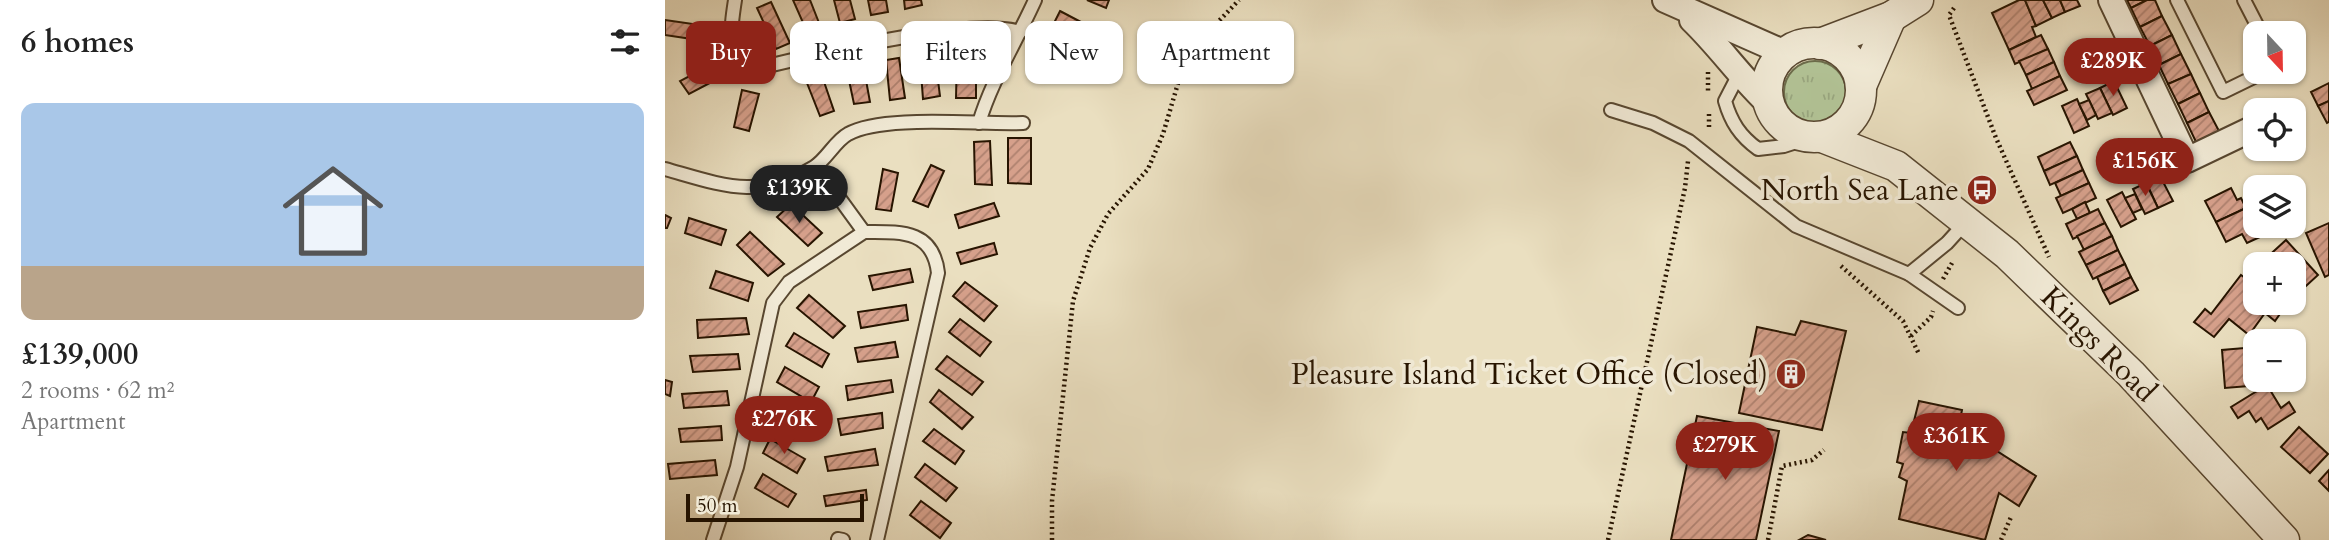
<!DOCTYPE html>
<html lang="en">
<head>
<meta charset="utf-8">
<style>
	:root { --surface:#fff; --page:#f6f6f6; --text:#222; --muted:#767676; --line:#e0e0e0; --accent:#8f2418 }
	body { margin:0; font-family:Cardo,serif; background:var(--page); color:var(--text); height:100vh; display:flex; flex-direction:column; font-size:26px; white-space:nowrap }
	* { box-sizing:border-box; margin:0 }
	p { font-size:23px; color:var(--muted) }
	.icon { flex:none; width:38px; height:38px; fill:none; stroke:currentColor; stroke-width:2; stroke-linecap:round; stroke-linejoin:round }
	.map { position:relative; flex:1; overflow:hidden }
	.sheet { display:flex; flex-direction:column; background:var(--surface); width:665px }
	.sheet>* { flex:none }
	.banner { position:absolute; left:21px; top:21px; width:665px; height:63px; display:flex; gap:14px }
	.needle { width:46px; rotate:158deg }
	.tools { position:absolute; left:1578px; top:21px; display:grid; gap:14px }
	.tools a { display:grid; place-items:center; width:63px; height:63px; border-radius:14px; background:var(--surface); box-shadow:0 2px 5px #0004; font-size:35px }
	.scale { position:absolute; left:21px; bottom:18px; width:178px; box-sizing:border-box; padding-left:7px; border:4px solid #271400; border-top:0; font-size:19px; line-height:24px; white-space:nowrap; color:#271400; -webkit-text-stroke:5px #f1ead6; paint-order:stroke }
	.price { position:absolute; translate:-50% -60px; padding:0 16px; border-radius:24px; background:var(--accent); color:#fff; font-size:23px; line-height:46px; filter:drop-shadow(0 2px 4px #0008) }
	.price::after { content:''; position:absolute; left:50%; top:42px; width:21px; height:16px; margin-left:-10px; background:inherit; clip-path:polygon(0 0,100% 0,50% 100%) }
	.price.current { background:#222; color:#fff }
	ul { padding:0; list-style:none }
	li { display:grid; align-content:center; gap:14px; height:371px; padding:0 21px }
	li+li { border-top:2px solid var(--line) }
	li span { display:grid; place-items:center; height:217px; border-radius:14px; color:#555 }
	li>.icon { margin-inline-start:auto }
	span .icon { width:126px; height:126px; fill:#fffc; stroke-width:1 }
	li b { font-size:30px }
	h2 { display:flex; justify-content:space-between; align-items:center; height:84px; padding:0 21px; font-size:30px }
	.pill { padding:0 24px; border-radius:14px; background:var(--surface); box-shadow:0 2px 5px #0004; font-size:24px; line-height:63px }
	.pill.current { background:var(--accent); color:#fff }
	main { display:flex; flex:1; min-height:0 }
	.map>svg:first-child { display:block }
	.grass { fill:url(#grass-tufts); stroke:#6c6c4b; stroke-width:2 }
	.building { fill:url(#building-hatch); stroke:#271400; stroke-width:2 }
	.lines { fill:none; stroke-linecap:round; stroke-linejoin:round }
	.service-casing { stroke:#584730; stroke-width:16 }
	.minor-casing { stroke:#584730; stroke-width:28 }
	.tertiary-casing { stroke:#584730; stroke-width:33 }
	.path { stroke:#271400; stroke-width:4.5; stroke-dasharray:2 3.5; stroke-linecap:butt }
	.service { stroke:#f1ead6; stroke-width:12 }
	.minor { stroke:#f1ead6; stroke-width:24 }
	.tertiary { stroke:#f1ead6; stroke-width:30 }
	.labels { text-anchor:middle; stroke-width:7; stroke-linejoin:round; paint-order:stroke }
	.poi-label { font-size:30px; fill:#271400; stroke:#f1ead6; text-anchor:end }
	.street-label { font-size:30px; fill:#271400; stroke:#f1ead6 }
</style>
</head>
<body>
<main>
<section class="sheet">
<h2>6 homes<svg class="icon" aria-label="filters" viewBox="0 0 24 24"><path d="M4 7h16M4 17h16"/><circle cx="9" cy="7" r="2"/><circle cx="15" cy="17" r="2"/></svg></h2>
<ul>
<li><span style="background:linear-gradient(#a9c7e8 75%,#b9a48a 0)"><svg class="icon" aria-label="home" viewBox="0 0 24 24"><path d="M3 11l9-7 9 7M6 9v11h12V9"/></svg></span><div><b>£139,000</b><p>2 rooms · 62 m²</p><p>Apartment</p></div></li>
</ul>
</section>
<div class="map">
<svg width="1664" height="540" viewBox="0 0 1664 540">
	<defs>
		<pattern id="grass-tufts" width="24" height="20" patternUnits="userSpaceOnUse" patternTransform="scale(1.75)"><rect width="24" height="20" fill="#b2c396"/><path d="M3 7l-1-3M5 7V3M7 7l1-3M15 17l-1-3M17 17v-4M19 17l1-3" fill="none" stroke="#99a780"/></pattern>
		<pattern id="building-hatch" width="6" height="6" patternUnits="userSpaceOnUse" patternTransform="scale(1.75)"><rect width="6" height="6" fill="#d6a08b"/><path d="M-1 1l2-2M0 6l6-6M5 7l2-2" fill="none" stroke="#ae816f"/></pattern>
	</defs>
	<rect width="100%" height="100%" fill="#eadfc0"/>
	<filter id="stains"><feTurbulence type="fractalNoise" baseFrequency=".00286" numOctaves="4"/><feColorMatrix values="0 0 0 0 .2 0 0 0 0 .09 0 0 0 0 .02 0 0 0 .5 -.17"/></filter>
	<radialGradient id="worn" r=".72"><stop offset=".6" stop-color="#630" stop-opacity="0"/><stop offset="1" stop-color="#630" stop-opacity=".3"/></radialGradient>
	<circle class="grass" cx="1150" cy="92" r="31"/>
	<g class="building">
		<path d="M128,0H145L156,28L143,34Z"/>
		<path d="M169,0H185L190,19L175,23Z"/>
		<path d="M203,0H221L223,12L206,15Z"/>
		<path d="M239,0H256L257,5L240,9Z"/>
		<path d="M422,0H444L441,8Z"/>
		<path d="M1354,0H1360L1371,26L1367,27L1371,37L1344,50L1327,13Z"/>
		<path d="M1360,0H1378L1387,18L1371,26Z"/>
		<path d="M1378,0H1395L1400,12L1387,18Z"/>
		<path d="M1395,0H1412L1415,6L1400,12Z"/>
		<path d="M1462,0H1482L1466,8Z"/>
		<path d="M1482,0H1490L1497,16L1475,27L1466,8Z"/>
		<path d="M106,2L125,43L111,49L92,8Z"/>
		<path d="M395,11L433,31L425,46L388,25Z"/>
		<path d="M1497,16L1507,35L1485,46L1475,27Z"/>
		<path d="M0,20L49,27L47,42L0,35Z"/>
		<path d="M1376,35L1383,49L1350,64L1344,50Z"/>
		<path d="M1507,35L1516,54L1494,65L1485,46Z"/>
		<path d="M1383,49L1389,62L1361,75L1354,61Z"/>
		<path d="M311,52V98H291L292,53Z"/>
		<path d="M1516,54L1526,74L1503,84L1494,65Z"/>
		<path d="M270,57L275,96L258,99L255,59Z"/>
		<path d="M234,58L240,98L225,100L221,60Z"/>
		<path d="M53,61L60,75L24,94L15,81Z"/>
		<path d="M1389,62L1395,76L1367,89L1361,75Z"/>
		<path d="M198,64L205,102L189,104L181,66Z"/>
		<path d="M156,73L169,111L155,116L140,78Z"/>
		<path d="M1526,74L1535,93L1513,104L1503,84Z"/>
		<path d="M1395,76L1402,90L1369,105L1362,91Z"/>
		<path d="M1449,81L1462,108L1448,115L1435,88Z"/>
		<path d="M1664,83V101L1653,106L1646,92Z"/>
		<path d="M1435,88L1447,113L1433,119L1421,94Z"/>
		<path d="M77,90L94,94L84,131L69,127Z"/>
		<path d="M1535,93L1544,112L1522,123L1513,104Z"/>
		<path d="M1412,99L1424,126L1409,133L1397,106Z"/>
		<path d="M1424,100L1431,115L1422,120L1414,104Z"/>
		<path d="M1664,101V122L1662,123L1653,106Z"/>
		<path d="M1544,112L1554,131L1531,142L1522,123Z"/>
		<path d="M343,138H366V184L343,183Z"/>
		<path d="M325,141L327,185L310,184L309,142Z"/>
		<path d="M1405,142L1412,156L1379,171L1373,157Z"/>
		<path d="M1412,156L1418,170L1385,185L1379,171Z"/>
		<path d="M266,165L279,171L263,207L248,201Z"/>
		<path d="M218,169L233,173L226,211L211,209Z"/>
		<path d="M1418,170L1424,183L1396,196L1390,183Z"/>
		<path d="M1494,174L1508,201L1493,208L1480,180Z"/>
		<path d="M1424,183L1431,198L1398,213L1391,198Z"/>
		<path d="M1481,183L1493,208L1480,214L1468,189Z"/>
		<path d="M1566,188L1572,200L1576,198L1581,208L1551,222L1540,201Z"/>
		<path d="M1457,192L1471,219L1456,227L1442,200Z"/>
		<path d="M1470,194L1477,209L1468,213L1460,198Z"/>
		<path d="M1420,202L1425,213L1412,219L1407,209Z"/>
		<path d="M329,203L334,216L294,228L290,215Z"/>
		<path d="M126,204L157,233L143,246L112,217Z"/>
		<path d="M1581,208L1595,237L1582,243L1577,234L1561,242L1551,222Z"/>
		<path d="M1433,209L1440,223L1408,239L1401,224Z"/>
		<path d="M0,215L6,218L2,228H0Z"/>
		<path d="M24,218L61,230L56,245L20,233Z"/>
		<path d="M1440,223L1447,236L1419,250L1412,236Z"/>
		<path d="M1664,223V275L1660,277L1641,233Z"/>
		<path d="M85,232L119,264L103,276L72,245Z"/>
		<path d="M1447,236L1453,250L1421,265L1414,252Z"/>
		<path d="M1621,240L1653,275L1630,296L1629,264H1601L1598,261Z"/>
		<path d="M329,243L332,254L296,264L292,253Z"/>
		<path d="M1453,250L1460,264L1428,279L1421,265Z"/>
		<path d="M1460,264L1466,277L1438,291L1432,277Z"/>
		<path d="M245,269L248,282L208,290L204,276Z"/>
		<path d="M51,271L88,283L83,301L45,288Z"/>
		<path d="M1576,275L1591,286V303H1612L1619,308L1610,321L1600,313L1584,335L1564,319L1549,337L1529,322L1540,309L1546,314Z"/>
		<path d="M1466,277L1473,290L1445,304L1438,291Z"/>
		<path d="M300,282L332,306L319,321L288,296Z"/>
		<path d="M144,295L180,326L168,338L132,308Z"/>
		<path d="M241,305L243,320L196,328L193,312Z"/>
		<path d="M81,318L84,334L33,338L32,320Z"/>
		<path d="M295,319L326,342L315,356L284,332Z"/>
		<path d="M1136,321L1181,331L1157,430L1074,413L1092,327L1130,335Z"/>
		<path d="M129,333L164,354L157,367L121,346Z"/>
		<path d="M230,342L233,357L193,362L190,348Z"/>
		<path d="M1591,347V380H1596V385L1560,388L1557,350Z"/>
		<path d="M73,354L75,369L28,372L25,356Z"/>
		<path d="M282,356L318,382L307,395L271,369Z"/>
		<path d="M120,367L154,387L146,402L112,382Z"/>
		<path d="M0,380L7,382L5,396L0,394Z"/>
		<path d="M226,380L228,392L183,400L181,386Z"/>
		<path d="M1602,385L1616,408L1624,402L1630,412L1603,429L1596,418L1591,422L1584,411L1573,418L1566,407Z"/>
		<path d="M274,390L308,417L297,429L265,402Z"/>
		<path d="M62,391L64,405L19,408L17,394Z"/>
		<path d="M1254,401L1297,410L1294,425L1337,433L1332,451L1371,476L1354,506L1334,493L1320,540L1234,519L1242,481L1234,477L1238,464L1232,462L1238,432L1246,433Z"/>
		<path d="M111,406L144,424L136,438L103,420Z"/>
		<path d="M217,413L218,428L176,435L173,419Z"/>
		<path d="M1032,416L1114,431L1091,540H1006Z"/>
		<path d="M56,426L57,440L16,442L14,429Z"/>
		<path d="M1634,427L1663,454L1645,473L1616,447Z"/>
		<path d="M269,429L299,451L290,464L258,441Z"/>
		<path d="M105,439L140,459L132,473L98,453Z"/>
		<path d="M210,449L213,465L163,471L160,457Z"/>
		<path d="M50,460L52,475L5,479L3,464Z"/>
		<path d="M260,464L292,488L281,501L250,477Z"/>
		<path d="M1664,470V491L1654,481Z"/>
		<path d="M98,474L131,494L123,507L90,488Z"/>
		<path d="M201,490L202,500L161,506L159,496Z"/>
		<path d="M256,501L286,523L275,538L245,515Z"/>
		<path d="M1143,535L1161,540H1134Z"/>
	</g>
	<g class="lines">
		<g class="service-casing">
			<g id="service">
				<path d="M70,0C65,32 62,52 94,68C149,55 307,16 355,32"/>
				<path d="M1512,0L1558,92L1599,72"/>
				<path d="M1579,0L1596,33"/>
				<path d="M1074,74L1060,101C1066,122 1075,136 1093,149L1119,146L1147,137"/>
				<path d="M946,110L988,123L1024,141L1131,226L1244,274L1282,243L1302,221"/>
				<path d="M314,123C326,82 352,40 370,0"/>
				<path d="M151,166L199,232C235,232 268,229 273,273L212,540"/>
				<path d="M0,169C57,185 94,201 149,167C162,159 170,141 183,134C218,114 316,125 358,123"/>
				<path d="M1244,274L1293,308"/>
				<path d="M173,539L178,540"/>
				<path d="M48,540L72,467L108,303L124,282L199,232"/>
			</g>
		</g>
		<g class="minor-casing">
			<g id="minor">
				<path d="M1000,0L1120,53"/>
				<path d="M1446,0L1522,160L1591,127"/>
				<path d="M1027,20C1055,47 1076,78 1104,104"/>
			</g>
		</g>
		<g class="tertiary-casing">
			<g id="tertiary">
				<circle cx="1149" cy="90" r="47"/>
				<path d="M1155,44L1226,17L1253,0"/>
				<path d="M1196,86L1226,17"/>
				<path d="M1157,137L1231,166L1342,254L1466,374L1619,540"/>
			</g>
		</g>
		<g class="path">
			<path d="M1289,8L1284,15L1331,138L1384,257"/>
			<path d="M1043,72V94"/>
			<path d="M1044,114V127"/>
			<path d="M1176,266L1238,321L1254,354"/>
			<path d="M1278,279L1287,263"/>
			<path d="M1246,336L1266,317L1268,311"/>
			<path d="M387,540V501L408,301L425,248L443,214L483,169L498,134L514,80L552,23L574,0"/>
			<path d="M943,540L1020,188L1023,161"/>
			<path d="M1103,540L1117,466L1147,460L1159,450"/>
			<path d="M1336,540L1346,517"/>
		</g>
		<use href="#service" class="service"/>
		<use href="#minor" class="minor"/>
		<use href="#tertiary" class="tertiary"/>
	</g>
	<defs>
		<g id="bus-disc" transform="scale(1.575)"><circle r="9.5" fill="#8f2418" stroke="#f1ead6"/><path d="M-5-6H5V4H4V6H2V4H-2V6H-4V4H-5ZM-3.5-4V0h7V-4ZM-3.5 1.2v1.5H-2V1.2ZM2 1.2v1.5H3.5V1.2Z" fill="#fff"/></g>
		<g id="building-disc" transform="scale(1.575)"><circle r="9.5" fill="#8f2418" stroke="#f1ead6"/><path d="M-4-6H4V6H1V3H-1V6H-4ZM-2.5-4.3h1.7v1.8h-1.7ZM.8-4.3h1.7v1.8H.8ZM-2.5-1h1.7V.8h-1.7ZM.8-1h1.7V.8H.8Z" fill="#fff"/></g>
	</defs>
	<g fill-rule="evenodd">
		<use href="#bus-disc" x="1317" y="190"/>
		<use href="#building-disc" x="1126" y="374"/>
	</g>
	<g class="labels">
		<g class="poi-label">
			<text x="1294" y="200">North Sea Lane</text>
			<text x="1103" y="384">Pleasure Island Ticket Office (Closed)</text>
		</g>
		<g class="street-label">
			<text transform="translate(1434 344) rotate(45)" y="10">Kings Road</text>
		</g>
	</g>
	<rect width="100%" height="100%" filter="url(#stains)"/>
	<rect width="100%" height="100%" fill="url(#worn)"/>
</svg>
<div class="tools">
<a><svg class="needle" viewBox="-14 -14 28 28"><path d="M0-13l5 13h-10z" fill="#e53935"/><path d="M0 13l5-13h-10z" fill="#767676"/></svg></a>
<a><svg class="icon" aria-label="locate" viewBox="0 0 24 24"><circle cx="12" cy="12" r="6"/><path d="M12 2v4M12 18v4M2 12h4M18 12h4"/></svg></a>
<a><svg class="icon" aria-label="layers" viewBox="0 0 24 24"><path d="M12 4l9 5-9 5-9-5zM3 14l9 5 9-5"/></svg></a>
<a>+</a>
<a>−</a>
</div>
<div class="scale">50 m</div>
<b class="price" style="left:1448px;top:98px">£289K</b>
<b class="price" style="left:1480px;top:198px">£156K</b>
<b class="price current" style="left:134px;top:225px">£139K</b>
<b class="price" style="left:119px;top:456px">£276K</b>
<b class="price" style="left:1291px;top:473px">£361K</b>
<b class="price" style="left:1060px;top:482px">£279K</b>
<div class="banner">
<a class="pill current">Buy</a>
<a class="pill">Rent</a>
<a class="pill">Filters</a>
<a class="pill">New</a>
<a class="pill">Apartment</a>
</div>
</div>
</main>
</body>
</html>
